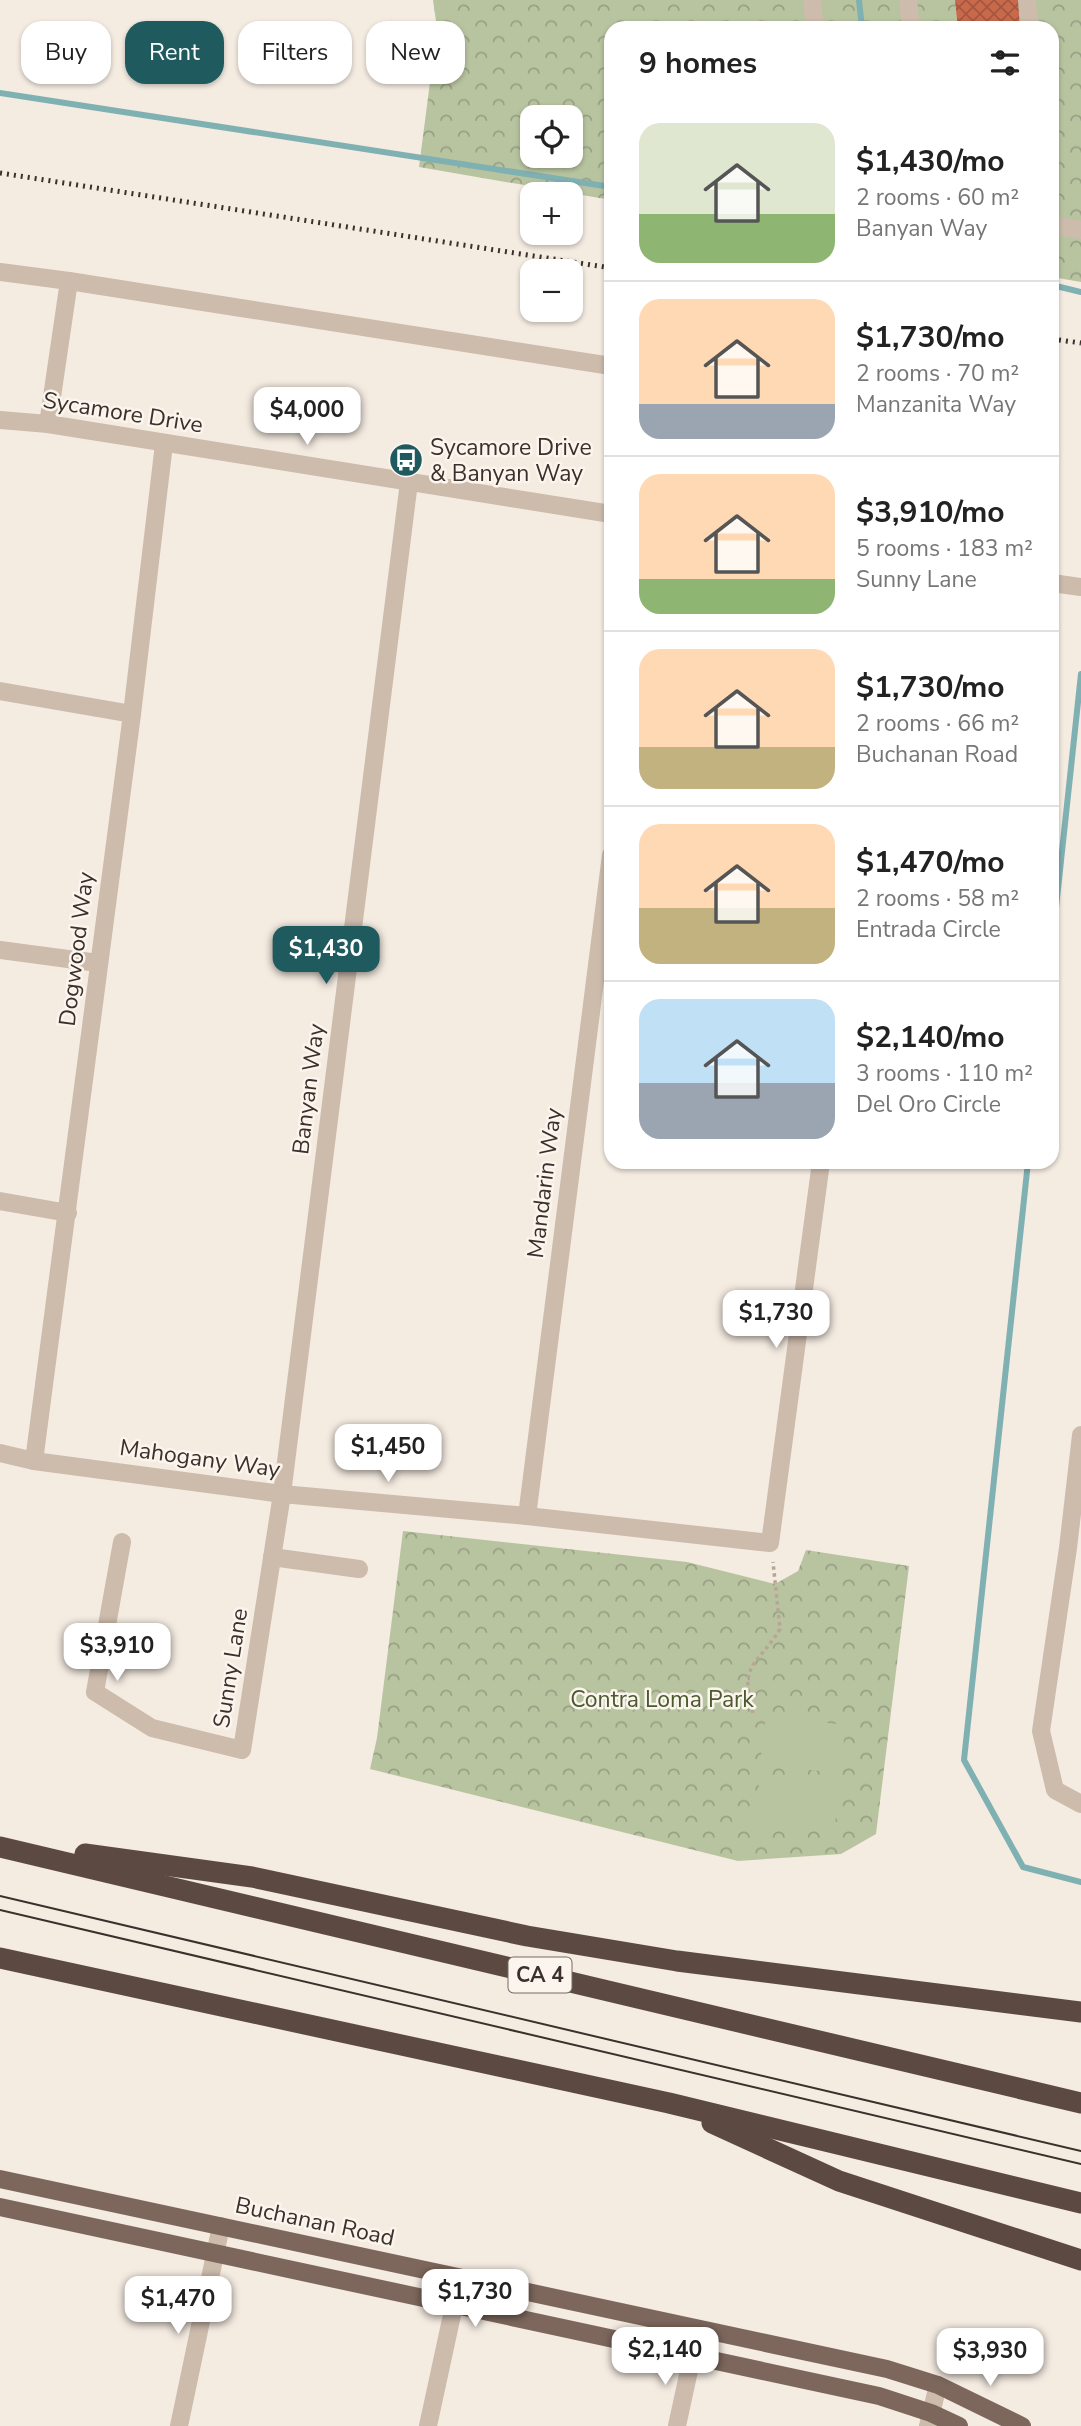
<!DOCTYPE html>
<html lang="en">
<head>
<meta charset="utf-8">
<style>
	:root { --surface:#fff; --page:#f6f6f6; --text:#222; --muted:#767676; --line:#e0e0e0; --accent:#1f5a5e }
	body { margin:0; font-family:"Nunito Sans",sans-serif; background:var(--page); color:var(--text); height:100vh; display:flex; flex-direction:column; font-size:26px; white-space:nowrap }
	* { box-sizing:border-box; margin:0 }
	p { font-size:23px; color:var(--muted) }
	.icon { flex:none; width:38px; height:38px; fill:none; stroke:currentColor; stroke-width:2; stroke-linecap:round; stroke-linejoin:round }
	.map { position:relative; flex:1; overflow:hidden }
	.panel { position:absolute; left:604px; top:21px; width:455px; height:1148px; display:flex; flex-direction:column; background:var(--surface); border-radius:21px; box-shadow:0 2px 5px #0004 }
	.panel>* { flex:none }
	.banner { position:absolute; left:21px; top:21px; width:478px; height:63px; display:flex; gap:14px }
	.controls { position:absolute; left:520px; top:105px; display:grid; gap:14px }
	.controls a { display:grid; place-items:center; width:63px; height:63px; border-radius:14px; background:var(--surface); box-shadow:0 2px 5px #0004; font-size:35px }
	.price { position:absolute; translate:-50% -60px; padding:0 16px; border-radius:14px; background:#fff; color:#222; font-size:23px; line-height:46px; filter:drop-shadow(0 2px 4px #0008) }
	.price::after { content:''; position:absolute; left:50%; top:42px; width:21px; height:16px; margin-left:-10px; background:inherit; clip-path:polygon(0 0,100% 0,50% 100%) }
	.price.current { background:var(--accent); color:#fff }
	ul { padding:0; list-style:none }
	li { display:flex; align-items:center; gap:21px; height:175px; padding:0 35px }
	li+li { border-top:2px solid var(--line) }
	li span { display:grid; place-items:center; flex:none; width:196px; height:140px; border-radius:21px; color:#555 }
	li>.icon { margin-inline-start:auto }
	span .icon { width:84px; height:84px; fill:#fffc; stroke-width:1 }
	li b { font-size:30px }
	h2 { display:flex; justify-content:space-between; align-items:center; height:84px; padding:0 35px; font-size:30px }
	.pill { padding:0 24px; border-radius:21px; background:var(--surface); box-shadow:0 2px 5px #0004; font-size:24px; line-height:63px }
	.pill.current { background:var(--accent); color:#fff }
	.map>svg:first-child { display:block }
	.forest { fill:url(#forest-crowns); fill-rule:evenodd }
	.pitch { fill:#b8c4a0 }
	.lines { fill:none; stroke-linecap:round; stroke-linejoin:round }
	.stream { stroke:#7fb0b2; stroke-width:6 }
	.building { fill:url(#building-cross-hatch); filter:url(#shadow) }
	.path { stroke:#b9a596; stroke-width:3.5; stroke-dasharray:3.5 3.5; stroke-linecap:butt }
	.minor { stroke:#cdbbac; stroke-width:18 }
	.major { stroke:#7d675c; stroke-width:18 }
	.highway { stroke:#5c4a42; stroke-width:21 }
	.tram { stroke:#3b302b; stroke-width:2 }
	.rail { stroke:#3b302b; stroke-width:5; stroke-dasharray:2 5; stroke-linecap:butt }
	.labels { text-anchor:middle; stroke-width:5; stroke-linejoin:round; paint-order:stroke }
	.shield { fill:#fbf5ee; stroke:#756b66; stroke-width:2 }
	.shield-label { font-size:21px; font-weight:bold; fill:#3b302b }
	.street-label { font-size:23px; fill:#3b302b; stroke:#fbf5ee }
	.poi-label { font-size:23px; fill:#3b302b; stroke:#fbf5ee; text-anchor:start }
	.park-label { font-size:23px; fill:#4a5a2e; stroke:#fbf5ee }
</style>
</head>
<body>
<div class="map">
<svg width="1081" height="2426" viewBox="0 0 1081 2426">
	<defs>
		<pattern id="forest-crowns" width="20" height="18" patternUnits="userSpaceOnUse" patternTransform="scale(1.75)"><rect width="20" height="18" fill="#b8c4a0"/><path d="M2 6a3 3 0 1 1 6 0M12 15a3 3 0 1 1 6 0" fill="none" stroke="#97a083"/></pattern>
		<pattern id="building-cross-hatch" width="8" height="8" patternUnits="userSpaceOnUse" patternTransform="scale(1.75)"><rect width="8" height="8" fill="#c8694b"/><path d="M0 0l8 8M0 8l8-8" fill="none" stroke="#a4573f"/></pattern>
		<filter id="shadow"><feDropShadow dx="8" dy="4.5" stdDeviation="0" flood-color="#0004"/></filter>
	</defs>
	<rect width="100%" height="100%" fill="#f4ebe1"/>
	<g class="forest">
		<path d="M433,0H1081V282L1052,277V28H611V200L419,167L437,28ZM532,117H570V156H532Z"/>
		<path d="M403,1531L687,1562L775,1584L798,1571L806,1550L909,1566L876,1834L841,1854L738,1861L370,1769L377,1738Z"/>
	</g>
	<g class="pitch">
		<path d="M766,1716L846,1725L840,1773L760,1765Z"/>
		<path d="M760,1775L840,1784L834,1832L755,1823Z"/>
	</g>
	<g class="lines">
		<g class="stream">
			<path d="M859,0L862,28"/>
			<path d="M0,93L611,187"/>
			<path d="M1052,285L1081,292"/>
			<path d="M1052,945L1081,674"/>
			<path d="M1028,1162L964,1760L1023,1867L1081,1882"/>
		</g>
	</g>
	<path class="building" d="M955,0H1019L1022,28H958Z"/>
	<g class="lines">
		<path class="path" d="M753,1713C739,1661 756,1668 780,1629L773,1562"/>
		<g class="minor">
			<path d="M812,0L815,28"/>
			<path d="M908,0L911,28"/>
			<path d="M1027,0L1029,28"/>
			<path d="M1052,225L1081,230"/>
			<path d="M0,272L69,281L48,424"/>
			<path d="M69,281L611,366"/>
			<path d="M0,420L48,424L611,514"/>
			<path d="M1052,583L1081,587"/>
			<path d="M0,691L132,714"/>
			<path d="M0,950L98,963"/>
			<path d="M0,1201L68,1213"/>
			<path d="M1081,1435L1068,1548L1041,1731L1055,1790L1081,1804"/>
			<path d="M0,1453L34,1461L282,1494L527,1516L770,1543L821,1162"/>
			<path d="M34,1461L132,714L164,444"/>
			<path d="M527,1516L611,855"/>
			<path d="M122,1542L95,1692L152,1728L242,1750L282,1494L409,482"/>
			<path d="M272,1557L359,1569"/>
			<path d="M179,2426L221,2226"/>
			<path d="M428,2426L460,2278"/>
			<path d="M677,2426L698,2329"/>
			<path d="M928,2426L938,2385"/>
		</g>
		<g class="major">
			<path d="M0,2179L887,2369L938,2385L1022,2426"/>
			<path d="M0,2207L879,2396L931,2413L959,2426"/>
		</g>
		<g class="highway">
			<path d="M0,1847L1081,2103"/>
			<path d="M85,1854L252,1877L527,1936L677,1961L1081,2012"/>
			<path d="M0,1958L669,2103L1081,2203"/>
			<path d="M712,2123L839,2181L1081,2260"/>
		</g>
		<g class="tram">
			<path d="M0,1896L1081,2151"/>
			<path d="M0,1910L1081,2164"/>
		</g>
		<g class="rail">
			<path d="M0,173L611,268"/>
			<path d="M1052,339L1081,343"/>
		</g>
	</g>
	<defs>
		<g id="bus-disc" transform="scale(1.75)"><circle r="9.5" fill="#1f5a5e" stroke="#fbf5ee"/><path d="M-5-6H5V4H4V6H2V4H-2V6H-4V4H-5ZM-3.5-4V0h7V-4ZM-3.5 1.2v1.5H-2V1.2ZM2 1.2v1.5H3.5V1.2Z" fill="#fff"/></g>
	</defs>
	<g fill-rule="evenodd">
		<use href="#bus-disc" x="406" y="460"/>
	</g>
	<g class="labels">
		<rect class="shield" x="508.5" y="1957.5" width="63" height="35" rx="5"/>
		<g class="shield-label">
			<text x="540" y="1982">CA 4</text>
		</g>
		<g class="street-label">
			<text transform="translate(123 412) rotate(9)" y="8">Sycamore Drive</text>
			<text transform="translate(76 949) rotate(-83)" y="8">Dogwood Way</text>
			<text transform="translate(308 1089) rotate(-83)" y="8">Banyan Way</text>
			<text transform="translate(544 1183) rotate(-83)" y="8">Mandarin Way</text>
			<text transform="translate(200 1458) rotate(8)" y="8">Mahogany Way</text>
			<text transform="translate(230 1668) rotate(-81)" y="8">Sunny Lane</text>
			<text transform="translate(315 2221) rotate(12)" y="8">Buchanan Road</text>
		</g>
		<g class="poi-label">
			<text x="430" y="455">Sycamore Drive<tspan x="430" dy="26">&amp; Banyan Way</tspan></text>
		</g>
		<g class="park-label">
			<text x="662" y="1707">Contra Loma Park</text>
		</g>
	</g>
</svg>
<div class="controls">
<a><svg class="icon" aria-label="locate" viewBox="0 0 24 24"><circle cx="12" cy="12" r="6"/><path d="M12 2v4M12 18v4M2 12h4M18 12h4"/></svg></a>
<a>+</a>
<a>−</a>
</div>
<b class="price" style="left:307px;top:447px">$4,000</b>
<b class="price current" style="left:326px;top:986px">$1,430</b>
<b class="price" style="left:776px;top:1350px">$1,730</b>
<b class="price" style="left:388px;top:1484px">$1,450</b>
<b class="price" style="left:117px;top:1683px">$3,910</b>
<b class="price" style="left:475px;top:2329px">$1,730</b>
<b class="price" style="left:178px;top:2336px">$1,470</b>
<b class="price" style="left:665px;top:2387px">$2,140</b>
<b class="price" style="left:990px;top:2388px">$3,930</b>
<div class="banner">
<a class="pill">Buy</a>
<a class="pill current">Rent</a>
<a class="pill">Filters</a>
<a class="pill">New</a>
</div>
<section class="panel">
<h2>9 homes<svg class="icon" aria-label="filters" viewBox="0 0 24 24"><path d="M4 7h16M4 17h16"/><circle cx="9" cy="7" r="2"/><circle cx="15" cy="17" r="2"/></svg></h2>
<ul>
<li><span style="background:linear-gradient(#dfe7d0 65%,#8fb573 0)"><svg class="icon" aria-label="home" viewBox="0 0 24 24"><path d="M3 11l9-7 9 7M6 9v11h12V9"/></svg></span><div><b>$1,430/mo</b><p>2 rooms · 60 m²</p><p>Banyan Way</p></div></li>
<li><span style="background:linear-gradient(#ffd9b3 75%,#9aa5b1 0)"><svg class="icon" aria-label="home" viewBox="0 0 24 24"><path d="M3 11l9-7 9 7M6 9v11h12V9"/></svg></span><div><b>$1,730/mo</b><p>2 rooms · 70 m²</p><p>Manzanita Way</p></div></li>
<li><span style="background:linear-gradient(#ffd9b3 75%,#8fb573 0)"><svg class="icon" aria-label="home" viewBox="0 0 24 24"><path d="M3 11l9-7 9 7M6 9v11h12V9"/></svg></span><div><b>$3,910/mo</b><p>5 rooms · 183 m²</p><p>Sunny Lane</p></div></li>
<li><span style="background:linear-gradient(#ffd9b3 70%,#c2b280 0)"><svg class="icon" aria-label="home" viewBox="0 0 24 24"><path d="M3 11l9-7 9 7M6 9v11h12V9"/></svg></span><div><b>$1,730/mo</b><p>2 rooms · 66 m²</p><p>Buchanan Road</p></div></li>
<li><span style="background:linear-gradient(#ffd9b3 60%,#c2b280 0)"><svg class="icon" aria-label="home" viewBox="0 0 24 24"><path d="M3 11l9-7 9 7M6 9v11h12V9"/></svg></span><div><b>$1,470/mo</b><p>2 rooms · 58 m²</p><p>Entrada Circle</p></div></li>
<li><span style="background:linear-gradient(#bfe0f5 60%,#9aa5b1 0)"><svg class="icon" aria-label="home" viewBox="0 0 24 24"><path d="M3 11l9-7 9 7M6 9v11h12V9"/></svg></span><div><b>$2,140/mo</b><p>3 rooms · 110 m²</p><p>Del Oro Circle</p></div></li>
</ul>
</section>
</div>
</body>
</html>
